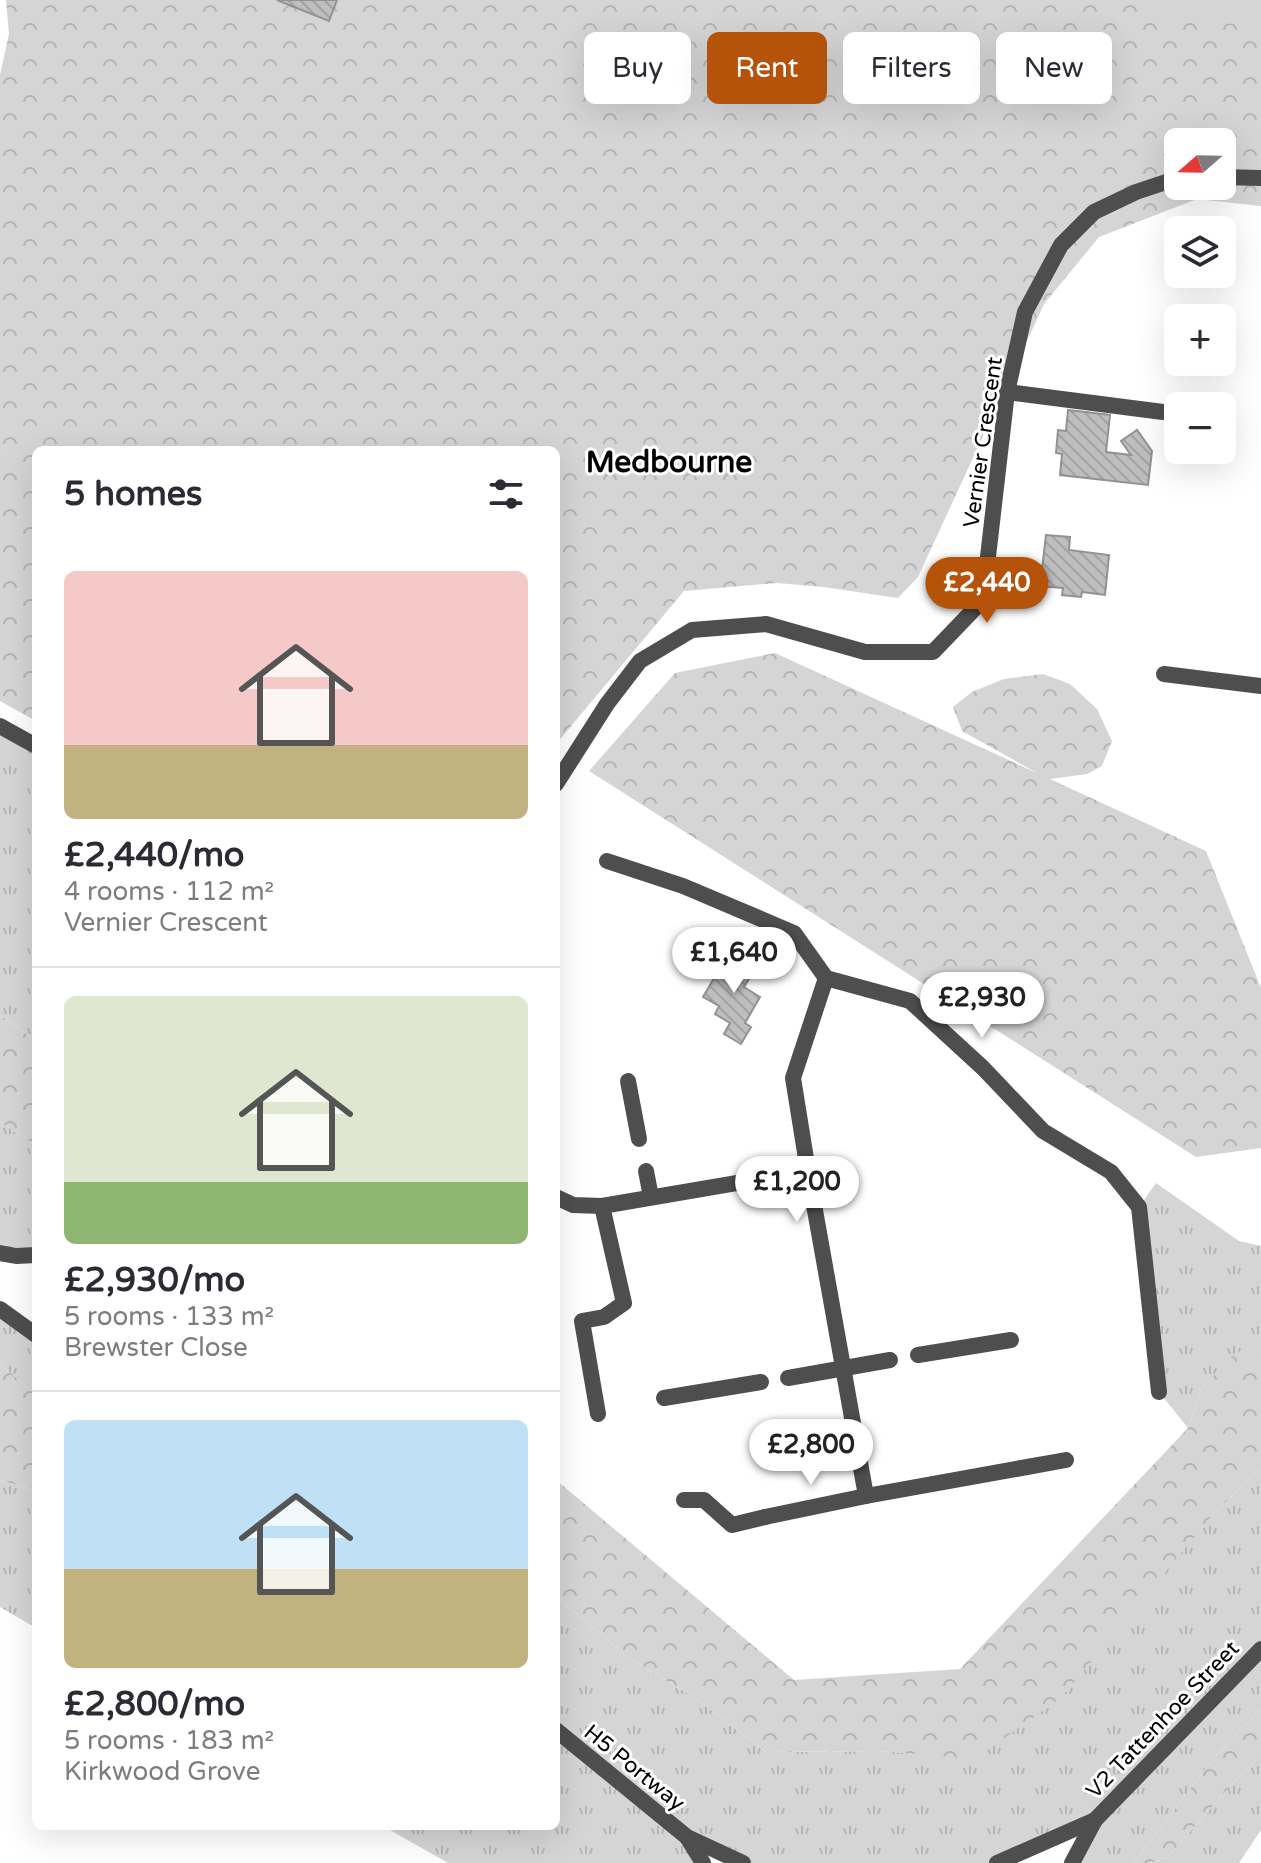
<!DOCTYPE html>
<html lang="en">
<head>
<meta charset="utf-8">
<style>
	:root { --surface:#fff; --page:#f2f2f3; --text:#2b2b33; --muted:#7c7c81; --line:#e1e1e2; --accent:#b45309 }
	body { margin:0; font-family:"Varela Round",sans-serif; background:var(--page); color:var(--text); height:100vh; display:flex; flex-direction:column; font-size:30px; white-space:nowrap }
	* { box-sizing:border-box; margin:0 }
	p { font-size:26px; color:var(--muted) }
	.icon { flex:none; width:44px; height:44px; fill:none; stroke:currentColor; stroke-width:2; stroke-linecap:round; stroke-linejoin:round }
	.map { position:relative; flex:1; overflow:hidden }
	.details { position:absolute; left:32px; top:446px; width:528px; height:1384px; display:flex; flex-direction:column; background:var(--surface); border-radius:12px; box-shadow:0 8px 32px #0002 }
	.details>* { flex:none }
	.banner { position:absolute; left:584px; top:32px; width:556px; height:72px; display:flex; gap:16px }
	.needle { width:52px; rotate:250deg }
	.controls { position:absolute; left:1164px; top:128px; display:grid; gap:16px }
	.controls a { display:grid; place-items:center; width:72px; height:72px; border-radius:12px; background:var(--surface); box-shadow:0 8px 32px #0002; font-size:40px }
	.price { position:absolute; translate:-50% -68px; padding:0 18px; border-radius:28px; background:#fff; color:#222; font-size:26px; line-height:52px; filter:drop-shadow(0 2px 4px #0008) }
	.price::after { content:''; position:absolute; left:50%; top:48px; width:24px; height:18px; margin-left:-12px; background:inherit; clip-path:polygon(0 0,100% 0,50% 100%) }
	.price.selected { background:var(--accent); color:#fff }
	ul { padding:0; list-style:none }
	li { display:grid; align-content:center; gap:16px; height:424px; padding:0 32px }
	li+li { border-top:2px solid var(--line) }
	li span { display:grid; place-items:center; height:248px; border-radius:12px; color:#555 }
	li>.icon { margin-inline-start:auto }
	span .icon { width:144px; height:144px; fill:#fffc; stroke-width:1 }
	li b { font-size:34px }
	h2 { display:flex; justify-content:space-between; align-items:center; height:96px; padding:0 32px; font-size:34px }
	.tag { padding:0 28px; border-radius:12px; background:var(--surface); box-shadow:0 8px 32px #0002; font-size:28px; line-height:72px }
	.tag.selected { background:var(--accent); color:#fff }
	.map>svg:first-child { display:block }
	.grass { fill:url(#grass-tufts) }
	.forest { fill:url(#forest-crowns); fill-rule:evenodd }
	.pitch { fill:#d5d5d5 }
	.building { fill:url(#building-back-hatch); stroke:#929292; stroke-width:2 }
	.lines { fill:none; stroke-linecap:round; stroke-linejoin:round }
	.service { stroke:#4e4e4e; stroke-width:16 }
	.minor { stroke:#4e4e4e; stroke-width:16 }
	.tertiary { stroke:#4e4e4e; stroke-width:16 }
	.labels { text-anchor:middle; stroke-width:6; stroke-linejoin:round; paint-order:stroke }
	.street-label { font-size:22px; fill:#000; stroke:#fff }
	.district-label { font-size:30px; font-weight:bold; fill:#000; stroke:#fff }
</style>
</head>
<body>
<div class="map">
<svg width="1261" height="1863" viewBox="0 0 1261 1863">
	<defs>
		<pattern id="grass-tufts" width="24" height="20" patternUnits="userSpaceOnUse" patternTransform="scale(2)"><rect width="24" height="20" fill="#d5d5d5"/><path d="M3 7l-1-3M5 7V3M7 7l1-3M15 17l-1-3M17 17v-4M19 17l1-3" fill="none" stroke="#b5b5b5"/></pattern>
		<pattern id="forest-crowns" width="20" height="18" patternUnits="userSpaceOnUse" patternTransform="scale(2)"><rect width="20" height="18" fill="#d5d5d5"/><path d="M2 6a3 3 0 1 1 6 0M12 15a3 3 0 1 1 6 0" fill="none" stroke="#b5b5b5"/></pattern>
		<pattern id="building-back-hatch" width="6" height="6" patternUnits="userSpaceOnUse" patternTransform="scale(2)"><rect width="6" height="6" fill="#bebebe"/><path d="M-1 5l2 2M0 0l6 6M5-1l2 2" fill="none" stroke="#a2a2a2"/></pattern>
	</defs>
	<rect width="100%" height="100%" fill="#fff"/>
	<g class="grass">
		<path d="M0,726L36,746V1041L0,1015Z"/>
		<path d="M0,1122L36,1145V1255L0,1253Z"/>
		<path d="M1156,1183L1239,1241L1261,1246V1359L1237,1352L1203,1387L1188,1428L1159,1392L1139,1207Z"/>
		<path d="M0,1310L36,1335V1395L0,1364Z"/>
		<path d="M1261,1468V1708L1209,1764L1134,1863H1072L1094,1821L997,1863H743L688,1838L703,1863H448L383,1826H556V1596L630,1659L694,1697L766,1752L880,1751L974,1758L1215,1512Z"/>
		<path d="M0,1480L34,1490L36,1487V1628L0,1607Z"/>
		<path d="M1261,1755V1830L1239,1863H1150L1167,1858L1239,1776Z"/>
	</g>
	<g class="forest">
		<path d="M6,0H1261V206L1197,199L1099,237L1044,304L918,577L898,598L823,587L777,583L684,591L556,744V450H36V721L0,701V75L9,34ZM1178,142H1222V186H1178Z"/>
		<path d="M775,653L1037,773L962,731L953,707L972,692L1004,679L1043,674L1070,684L1097,709L1112,741L1102,766L1087,774L1050,779L1206,851L1261,988V1148L1196,1157L589,771L675,673Z"/>
		<path d="M0,1015L36,1041V1145L0,1122Z"/>
		<path d="M1237,1351L1261,1359V1468L1215,1512L1061,1698L974,1759L880,1751L766,1752L694,1697L630,1659L556,1596V1480L794,1680L960,1669L1188,1428L1203,1387Z"/>
		<path d="M0,1364L36,1395L34,1490L0,1480Z"/>
		<path d="M1261,1708V1755L1239,1776L1167,1858L1150,1863H1134L1209,1764Z"/>
	</g>
	<path class="pitch" d="M1153,0H1261V27L1151,15Z"/>
	<g class="building">
		<path d="M277,0H337L329,21Z"/>
		<path d="M1068,410L1110,415L1106,452L1131,455L1121,441L1137,430L1152,451L1148,485L1060,475L1062,454L1056,453L1058,430L1066,431Z"/>
		<path d="M1046,535L1070,537L1069,550L1109,555L1105,595L1082,592L1081,597L1062,595L1063,588L1040,586Z"/>
		<path d="M730,951L757,966L744,987L760,997L745,1023L751,1027L741,1044L724,1034L730,1023L715,1014L719,1006L703,997Z"/>
	</g>
	<g class="lines">
		<g class="service">
			<path d="M1007,392L1163,412"/>
			<path d="M628,1081L639,1139"/>
			<path d="M646,1171L651,1197"/>
			<path d="M918,1355L1011,1340"/>
			<path d="M788,1378L890,1360"/>
			<path d="M664,1398L761,1382"/>
			<path d="M598,1414L582,1321L604,1317L624,1303L602,1206"/>
			<path d="M866,1496L1066,1460"/>
			<path d="M684,1500H704L732,1525L765,1517"/>
		</g>
		<g class="minor">
			<path d="M1222,177L1261,178"/>
			<path d="M1164,674L1261,686"/>
			<path d="M0,726L36,746"/>
			<path d="M556,784L607,704L640,661L692,630L766,624L865,652H933L983,600L1007,392L1025,312L1061,245L1094,212L1136,192L1178,178"/>
			<path d="M607,861L683,886L794,933L826,978L910,1001L983,1068L1043,1131L1111,1172L1139,1207L1159,1392"/>
			<path d="M808,1171L793,1078L826,978"/>
			<path d="M556,1197L573,1205L602,1206L808,1171L866,1496L765,1517"/>
		</g>
		<g class="tertiary">
			<path d="M0,1253L16,1256L36,1255"/>
			<path d="M0,1309L36,1335"/>
			<path d="M556,1730L687,1837L743,1863"/>
			<path d="M687,1837L703,1863"/>
			<path d="M997,1863L1095,1820"/>
			<path d="M1072,1863L1095,1820L1261,1649"/>
		</g>
	</g>
	<g class="labels">
		<g class="street-label">
			<text transform="translate(982 442) rotate(-82)" y="8">Vernier Crescent</text>
			<text transform="translate(1162 1719) rotate(-46)" y="8">V2 Tattenhoe Street</text>
			<text transform="translate(635 1767) rotate(39)" y="8">H5 Portway</text>
		</g>
		<g class="district-label">
			<text x="669" y="472">Medbourne</text>
		</g>
	</g>
</svg>
<div class="controls">
<a><svg class="needle" viewBox="-14 -14 28 28"><path d="M0-13l5 13h-10z" fill="#e53935"/><path d="M0 13l5-13h-10z" fill="#7c7c81"/></svg></a>
<a><svg class="icon" aria-label="layers" viewBox="0 0 24 24"><path d="M12 4l9 5-9 5-9-5zM3 14l9 5 9-5"/></svg></a>
<a>+</a>
<a>−</a>
</div>
<b class="price selected" style="left:987px;top:625px">£2,440</b>
<b class="price" style="left:734px;top:995px">£1,640</b>
<b class="price" style="left:982px;top:1040px">£2,930</b>
<b class="price" style="left:797px;top:1224px">£1,200</b>
<b class="price" style="left:811px;top:1487px">£2,800</b>
<div class="banner">
<a class="tag">Buy</a>
<a class="tag selected">Rent</a>
<a class="tag">Filters</a>
<a class="tag">New</a>
</div>
<section class="details">
<h2>5 homes<svg class="icon" aria-label="filters" viewBox="0 0 24 24"><path d="M4 7h16M4 17h16"/><circle cx="9" cy="7" r="2"/><circle cx="15" cy="17" r="2"/></svg></h2>
<ul>
<li><span style="background:linear-gradient(#f6c9c9 70%,#c2b280 0)"><svg class="icon" aria-label="home" viewBox="0 0 24 24"><path d="M3 11l9-7 9 7M6 9v11h12V9"/></svg></span><div><b>£2,440/mo</b><p>4 rooms · 112 m²</p><p>Vernier Crescent</p></div></li>
<li><span style="background:linear-gradient(#dfe7d0 75%,#8fb573 0)"><svg class="icon" aria-label="home" viewBox="0 0 24 24"><path d="M3 11l9-7 9 7M6 9v11h12V9"/></svg></span><div><b>£2,930/mo</b><p>5 rooms · 133 m²</p><p>Brewster Close</p></div></li>
<li><span style="background:linear-gradient(#bfe0f5 60%,#c2b280 0)"><svg class="icon" aria-label="home" viewBox="0 0 24 24"><path d="M3 11l9-7 9 7M6 9v11h12V9"/></svg></span><div><b>£2,800/mo</b><p>5 rooms · 183 m²</p><p>Kirkwood Grove</p></div></li>
</ul>
</section>
</div>
</body>
</html>
